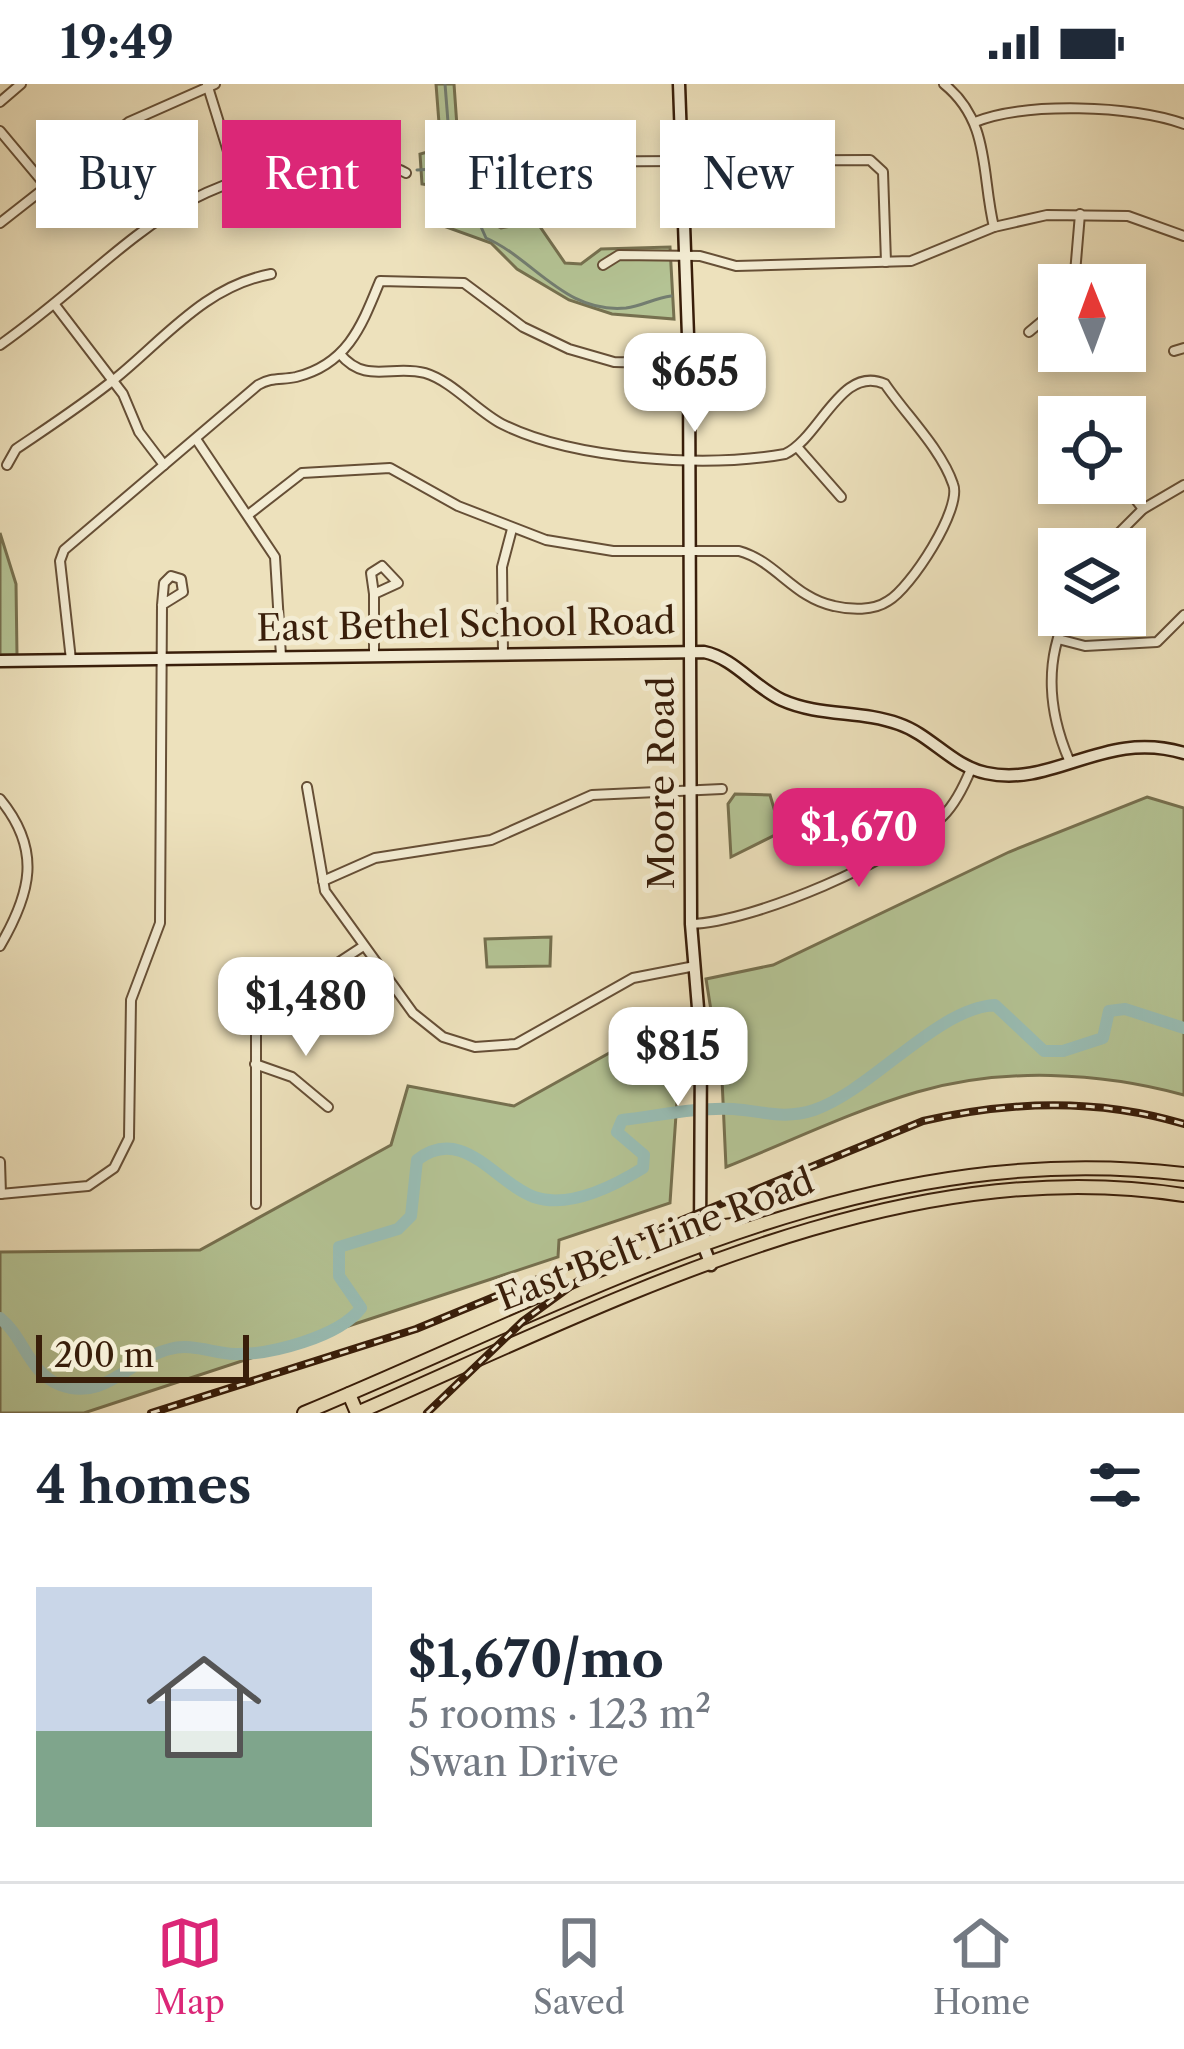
<!DOCTYPE html>
<html lang="en">
<head>
<meta charset="utf-8">
<style>
	:root { --surface:#fff; --page:#f6f6f7; --text:#1f2937; --muted:#747a83; --line:#e0e1e3; --accent:#db2777 }
	body { margin:0; font-family:"Libre Caslon Text",serif; background:var(--page); color:var(--text); height:100vh; display:flex; flex-direction:column; font-size:45px; white-space:nowrap }
	* { box-sizing:border-box; margin:0 }
	p { font-size:39px; color:var(--muted) }
	.icon { flex:none; width:66px; height:66px; fill:none; stroke:currentColor; stroke-width:2; stroke-linecap:round; stroke-linejoin:round }
	.map { position:relative; height:1329px; overflow:hidden }
	.side { display:flex; flex-direction:column; background:var(--surface); flex:1 }
	.side>* { flex:none }
	.top-card { position:absolute; left:36px; top:36px; width:1113px; height:108px; display:flex; gap:24px }
	.needle { width:78px; rotate:359deg }
	.fabs { position:absolute; left:1038px; top:180px; display:grid; gap:24px }
	.fabs a { display:grid; place-items:center; width:108px; height:108px; border-radius:0px; background:var(--surface); box-shadow:0 6px 18px #0003; font-size:60px }
	.scale { position:absolute; left:36px; bottom:30px; width:213px; box-sizing:border-box; padding-left:12px; border:6px solid #391e0a; border-top:0; font-size:33px; line-height:42px; white-space:nowrap; color:#391e0a; -webkit-text-stroke:9px #f3ecd3; paint-order:stroke }
	.price { position:absolute; translate:-50% -102px; padding:0 27px; border-radius:24px; background:#fff; color:#222; font-size:39px; line-height:78px; filter:drop-shadow(0 3px 6px #0008) }
	.price::after { content:''; position:absolute; left:50%; top:72px; width:36px; height:27px; margin-left:-18px; background:inherit; clip-path:polygon(0 0,100% 0,50% 100%) }
	.price.current { background:var(--accent); color:#fff }
	ul { padding:0; list-style:none }
	li { display:flex; align-items:center; gap:36px; height:300px; padding:0 36px }
	li+li { border-top:3px solid var(--line) }
	li span { display:grid; place-items:center; flex:none; width:336px; height:240px; border-radius:0px; color:#555 }
	li>.icon { margin-inline-start:auto }
	span .icon { width:144px; height:144px; fill:#fffc; stroke-width:1 }
	li b { font-size:51px }
	h2 { display:flex; justify-content:space-between; align-items:center; height:144px; padding:0 36px; font-size:51px }
	.pill { padding:0 42px; border-radius:0px; background:var(--surface); box-shadow:0 6px 18px #0003; font-size:42px; line-height:108px }
	.pill.current { background:var(--accent); color:#fff }
	.status { display:flex; justify-content:space-between; align-items:center; height:84px; padding:0 60px; background:var(--surface); direction:ltr }
	.status svg { height:33px; fill:currentColor }
	.dock { display:flex; justify-content:space-around; align-items:center; height:168px; border-top:3px solid var(--line); background:var(--surface); font-size:33px; color:var(--muted) }
	.dock a { display:grid; justify-items:center; gap:6px }
	.dock .current { color:var(--accent) }
	.map>svg:first-child { display:block }
	.green { fill:#b4c394; stroke:#76704f; stroke-width:3 }
	.lines { fill:none; stroke-linecap:round; stroke-linejoin:round }
	.stream { stroke:#737d70; stroke-width:3 }
	.river { stroke:#99bdb4; stroke-width:12 }
	.street-casing { stroke:#664f36; stroke-width:12 }
	.secondary-casing { stroke:#391e0a; stroke-width:15 }
	.primary-casing { stroke:#391e0a; stroke-width:16 }
	.street { stroke:#f3ecd3; stroke-width:8 }
	.secondary { stroke:#f3ecd3; stroke-width:10 }
	.primary { stroke:#ede1bc; stroke-width:12 }
	.rail-casing { stroke:#391e0a; stroke-width:8 }
	.rail { stroke:#f3ecd3; stroke-width:3; stroke-dasharray:9; stroke-linecap:butt }
	.labels { text-anchor:middle; stroke-width:10; stroke-linejoin:round; paint-order:stroke }
	.street-label { font-size:36px; fill:#391e0a; stroke:#f3ecd3 }
</style>
</head>
<body>
<div class="status"><b>19:49</b><svg viewBox="0 0 49 12"><path d="M0 12V9h3v3zM5 12V6h3v6zM10 12V3h3v9zM15 12V0h3v12zM26 1h20v11H26zM47 4h2v5h-2z"/></svg></div>
<div class="map">
<svg width="1184" height="1329" viewBox="0 0 1184 1329">
	<rect width="100%" height="100%" fill="#ede1bc"/>
	<filter id="stains"><feTurbulence type="fractalNoise" baseFrequency=".00167" numOctaves="4"/><feColorMatrix values="0 0 0 0 .2 0 0 0 0 .09 0 0 0 0 .02 0 0 0 .5 -.17"/></filter>
	<radialGradient id="worn" r=".72"><stop offset=".6" stop-color="#630" stop-opacity="0"/><stop offset="1" stop-color="#630" stop-opacity=".3"/></radialGradient>
	<g class="green">
		<path d="M436,0H454L459,71L493,140L501,144L536,137L565,179L581,180L601,165L670,163L674,235L612,230L569,216L517,185L491,159L435,139V102L422,100L420,70L431,67L439,39Z"/>
		<path d="M0,449L16,500L17,571H0Z"/>
		<path d="M735,710L770,711L781,748L731,773L728,720Z"/>
		<path d="M1147,713L1184,724V1011C1100,988 1002,983 917,1008C852,1027 789,1058 726,1083L722,995L706,895L773,881L1009,768Z"/>
		<path d="M551,853L550,882L487,883L485,855Z"/>
		<path d="M683,928L670,1119L559,1156L558,1173L84,1329H0V1168L200,1166L391,1061L408,1002L514,1022Z"/>
	</g>
	<g class="lines">
		<g class="stream">
			<path d="M445,0L451,76L486,154C534,175 565,230 626,224C642,222 655,214 671,212"/>
			<path d="M417,86L451,84"/>
			<path d="M467,105L486,93"/>
		</g>
		<path class="river" d="M0,1234C24,1253 28,1288 60,1301C105,1318 131,1274 170,1265C190,1259 213,1269 234,1270C270,1271 339,1253 361,1224L339,1192V1163L398,1145L411,1132L417,1076C463,1040 495,1099 534,1113C569,1125 614,1102 643,1084L644,1071L617,1048L622,1036C657,1032 697,1023 733,1025C763,1027 783,1036 814,1026C872,1006 937,924 995,921L1044,967H1063L1103,954L1109,927L1125,925L1184,944"/>
		<g class="street-casing">
			<g id="street">
				<path d="M207,0L236,93"/>
				<path d="M944,0C991,38 981,90 994,143"/>
				<path d="M0,18L21,0"/>
				<path d="M975,38C1025,18 1133,21 1184,40"/>
				<path d="M0,47L46,102"/>
				<path d="M503,85L513,78L870,76L883,88L886,178"/>
				<path d="M0,139L129,38L215,0"/>
				<path d="M603,181L619,171L700,172L736,182L911,177L994,143L1047,131L1128,132L1184,152"/>
				<path d="M1074,201L1080,130"/>
				<path d="M55,221L123,310L139,348L164,381"/>
				<path d="M1029,248L1059,223"/>
				<path d="M0,261C121,176 172,85 334,81C358,81 385,76 406,89"/>
				<path d="M1174,267L1184,264"/>
				<path d="M196,355L275,473L281,572"/>
				<path d="M798,364L841,413"/>
				<path d="M7,381L16,365C50,342 84,320 116,294C165,254 206,202 271,190"/>
				<path d="M1123,399L1143,425"/>
				<path d="M248,431L302,389L390,384L458,422L546,456L613,467H739C776,477 794,514 834,522C851,526 873,527 888,517C910,505 963,424 953,400C941,365 906,331 885,300C841,280 820,354 785,370C706,384 574,376 502,340C477,327 452,297 425,289C392,280 366,301 340,270"/>
				<path d="M1103,465L1143,425L1184,401"/>
				<path d="M382,482L398,499L374,510L371,489Z"/>
				<path d="M374,510V571"/>
				<path d="M1067,531C1044,578 1049,629 1069,676"/>
				<path d="M1058,555L1085,562L1157,558L1184,531"/>
				<path d="M503,569L502,483L512,445"/>
				<path d="M71,576L60,477L64,466L258,301C271,293 282,296 296,293C348,280 362,241 380,197L464,199L523,243L569,265L614,278L689,280"/>
				<path d="M307,703L325,807L413,929L443,953L475,963L516,960L633,894L695,882"/>
				<path d="M0,715C42,766 31,809 0,862"/>
				<path d="M846,742L858,748L872,775"/>
				<path d="M323,797L375,774L491,756L592,711L722,705"/>
				<path d="M691,840C754,838 898,776 943,732C956,719 964,702 971,685"/>
				<path d="M255,980L292,993L328,1023"/>
				<path d="M0,1078L1,1110"/>
				<path d="M0,1110L88,1102L114,1084L129,1054L131,916L160,839L162,521L164,499L171,492L181,495L183,508L162,521"/>
				<path d="M256,1120V923L295,907L362,863"/>
			</g>
		</g>
		<g class="secondary-casing">
			<g id="secondary">
				<path d="M679,0L689,280L691,840L701,960L700,1153L711,1181"/>
				<path d="M0,577L704,568C734,574 754,603 782,616C820,633 861,626 899,640C931,651 952,682 986,689C1054,704 1104,645 1184,669"/>
			</g>
		</g>
		<g class="primary-casing">
			<g id="primary">
				<path d="M700,1145L733,1141"/>
				<path d="M349,1310L357,1329C613,1218 897,1066 1184,1111"/>
				<path d="M304,1329C591,1210 862,1052 1184,1090"/>
			</g>
		</g>
		<use href="#street" class="street"/>
		<use href="#secondary" class="secondary"/>
		<use href="#primary" class="primary"/>
		<g class="rail-casing">
			<g id="rail">
				<path d="M151,1329L416,1245L923,1037C1011,1017 1097,1014 1184,1040"/>
				<path d="M427,1329L523,1237L600,1181"/>
			</g>
		</g>
		<use href="#rail" class="rail"/>
	</g>
	<g class="labels">
		<g class="street-label">
			<text transform="translate(466 540) rotate(-1)" y="13">East Bethel School Road</text>
			<text transform="translate(661 699) rotate(-90)" y="13">Moore Road</text>
			<text transform="translate(655 1155) rotate(-21)" y="13">East Belt Line Road</text>
		</g>
	</g>
	<rect width="100%" height="100%" filter="url(#stains)"/>
	<rect width="100%" height="100%" fill="url(#worn)"/>
</svg>
<div class="fabs">
<a><svg class="needle" viewBox="-14 -14 28 28"><path d="M0-13l5 13h-10z" fill="#e53935"/><path d="M0 13l5-13h-10z" fill="#747a83"/></svg></a>
<a><svg class="icon" aria-label="locate" viewBox="0 0 24 24"><circle cx="12" cy="12" r="6"/><path d="M12 2v4M12 18v4M2 12h4M18 12h4"/></svg></a>
<a><svg class="icon" aria-label="layers" viewBox="0 0 24 24"><path d="M12 4l9 5-9 5-9-5zM3 14l9 5 9-5"/></svg></a>
</div>
<div class="scale">200 m</div>
<b class="price" style="left:695px;top:351px">$655</b>
<b class="price current" style="left:859px;top:806px">$1,670</b>
<b class="price" style="left:306px;top:975px">$1,480</b>
<b class="price" style="left:678px;top:1025px">$815</b>
<div class="top-card">
<a class="pill">Buy</a>
<a class="pill current">Rent</a>
<a class="pill">Filters</a>
<a class="pill">New</a>
</div>
</div>
<section class="side">
<h2>4 homes<svg class="icon" aria-label="filters" viewBox="0 0 24 24"><path d="M4 7h16M4 17h16"/><circle cx="9" cy="7" r="2"/><circle cx="15" cy="17" r="2"/></svg></h2>
<ul>
<li><span style="background:linear-gradient(#c9d6e8 60%,#7fa58c 0)"><svg class="icon" aria-label="home" viewBox="0 0 24 24"><path d="M3 11l9-7 9 7M6 9v11h12V9"/></svg></span><div><b>$1,670/mo</b><p>5 rooms · 123 m²</p><p>Swan Drive</p></div></li>
</ul>
</section>
<nav class="dock">
<a class="current"><svg class="icon" aria-label="map" viewBox="0 0 24 24"><path d="M3 6l6-2 6 2 6-2v14l-6 2-6-2-6 2zM9 4v14M15 6v14"/></svg>Map</a>
<a><svg class="icon" aria-label="saved" viewBox="0 0 24 24"><path d="M7 4h10v16l-5-4-5 4z"/></svg>Saved</a>
<a><svg class="icon" aria-label="home" viewBox="0 0 24 24"><path d="M3 11l9-7 9 7M6 9v11h12V9"/></svg>Home</a>
</nav>
</body>
</html>
